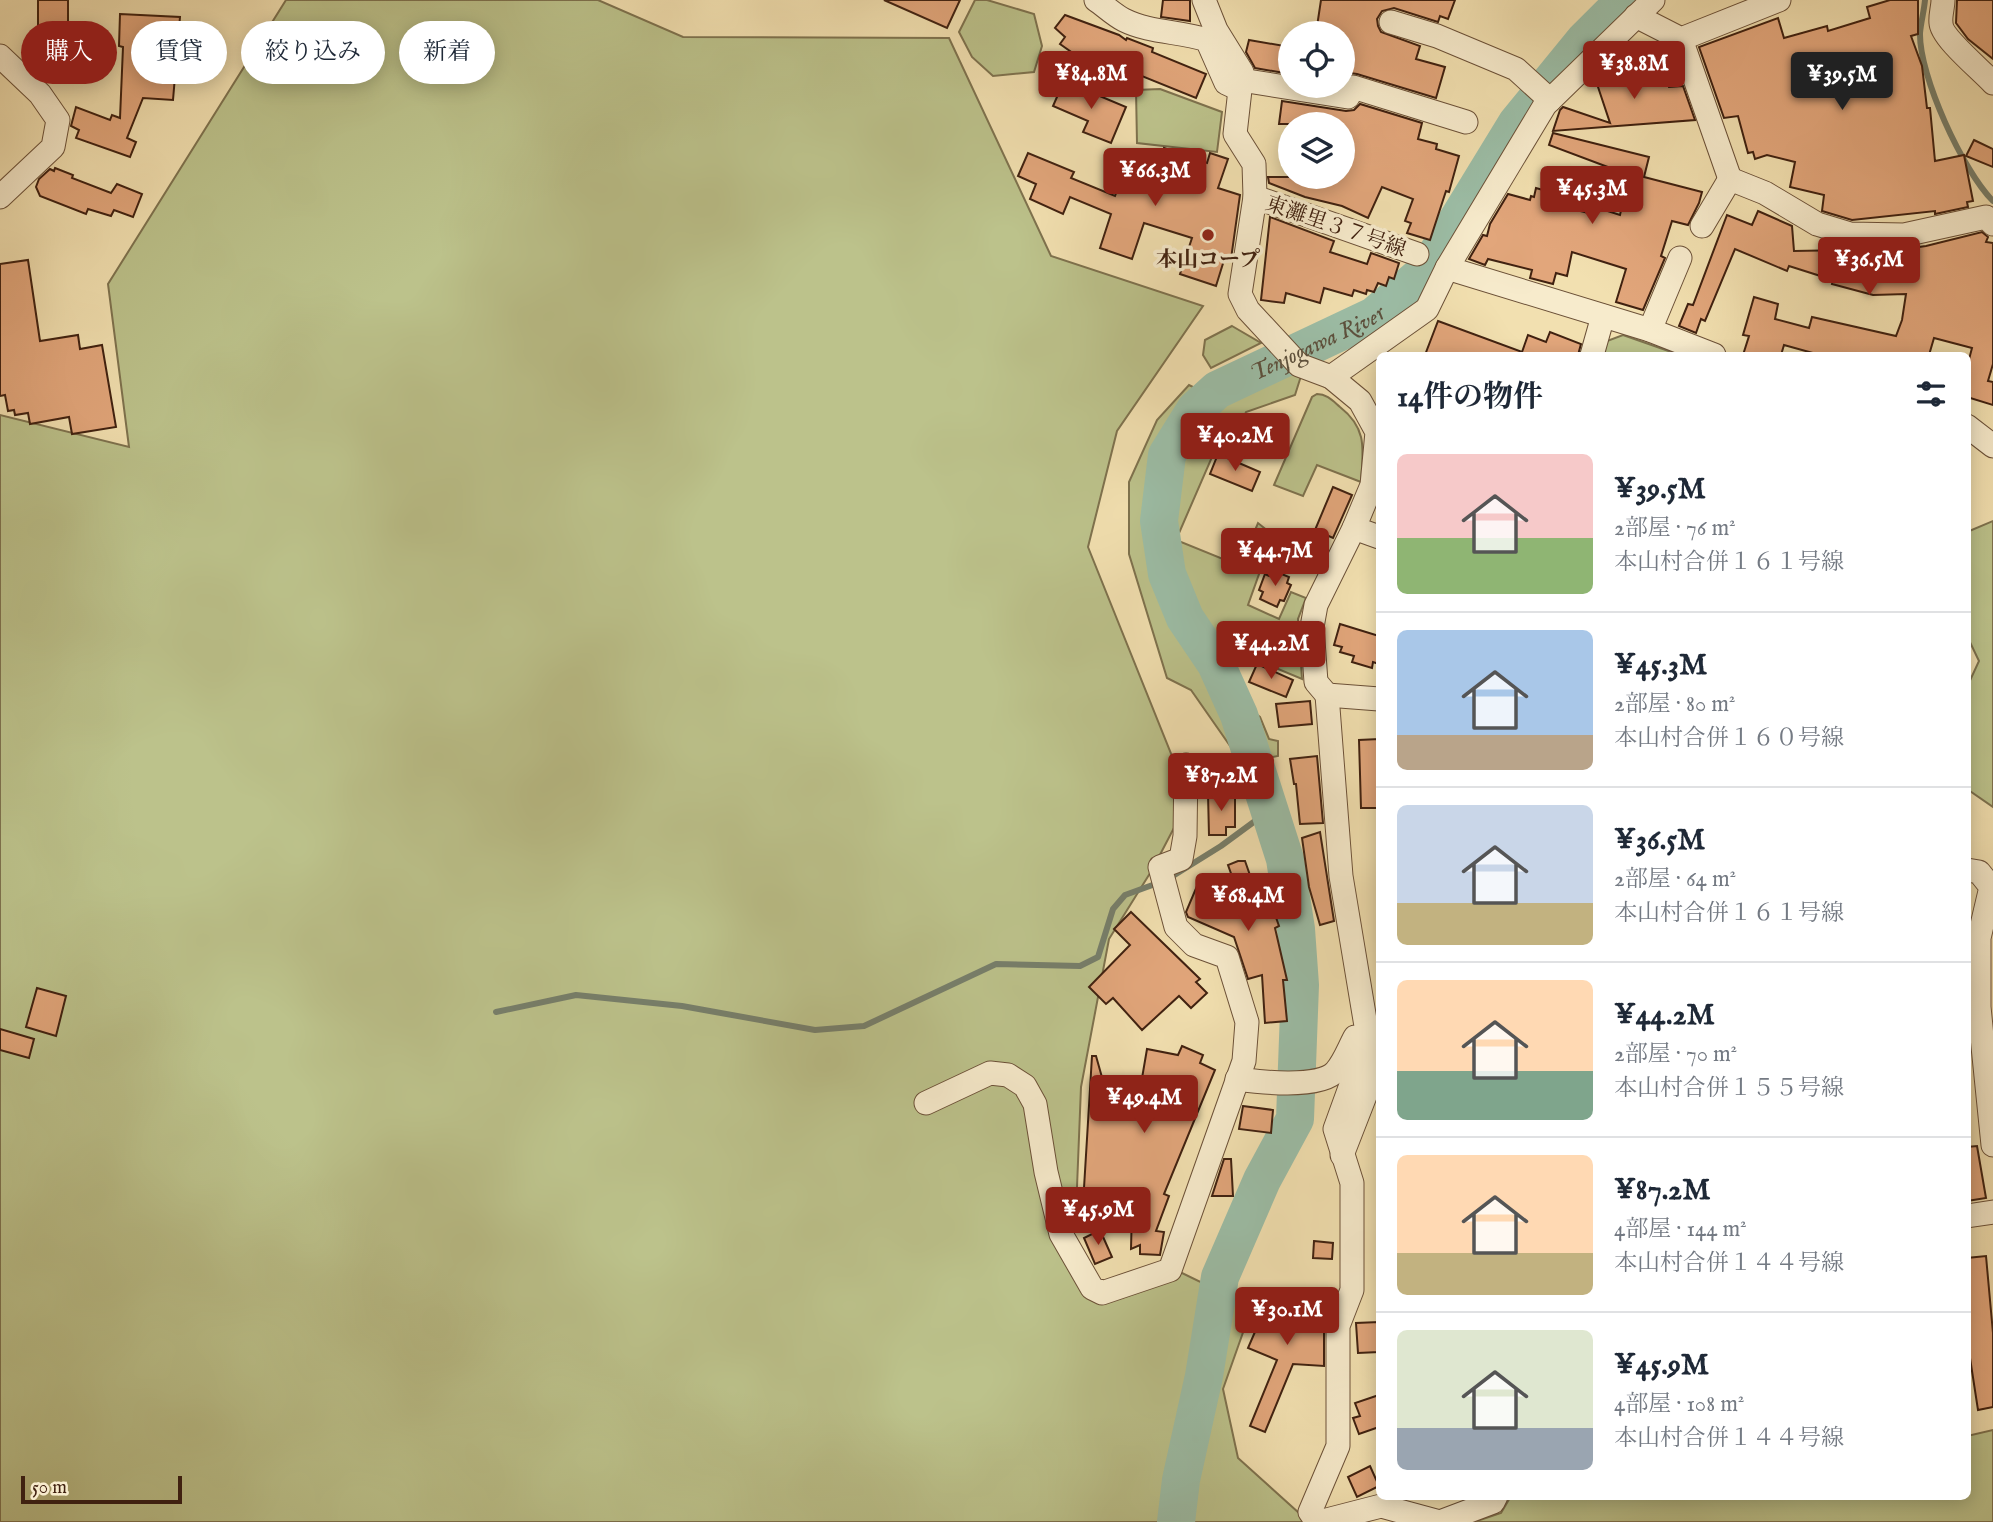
<!DOCTYPE html>
<html lang="ja">
<head>
<meta charset="utf-8">
<style>
	:root { --surface:#fff; --page:#f6f6f7; --text:#1f2937; --muted:#747a83; --line:#e0e1e3; --accent:#8f2418 }
	body { margin:0; font-family:"IM FELL English","Noto Serif JP",serif; background:var(--page); color:var(--text); height:100vh; display:flex; flex-direction:column; font-size:26px; white-space:nowrap }
	* { box-sizing:border-box; margin:0 }
	p { font-size:23px; color:var(--muted) }
	.icon { flex:none; width:38px; height:38px; fill:none; stroke:currentColor; stroke-width:2; stroke-linecap:round; stroke-linejoin:round }
	.map { position:relative; flex:1; overflow:hidden }
	.side { position:absolute; left:1376px; top:352px; width:595px; height:1148px; display:flex; flex-direction:column; background:var(--surface); border-radius:10px; box-shadow:0 4px 18px #0003 }
	.side>* { flex:none }
	.top-card { position:absolute; left:21px; top:21px; width:665px; height:63px; display:flex; gap:14px }
	.fabs { position:absolute; left:1278px; top:21px; display:grid; gap:14px }
	.fabs a { display:grid; place-items:center; width:77px; height:77px; border-radius:50%; background:var(--surface); box-shadow:0 4px 18px #0003; font-size:35px }
	.scale { position:absolute; left:21px; bottom:18px; width:161px; box-sizing:border-box; padding-left:7px; border:4px solid #402110; border-top:0; font-size:19px; line-height:24px; white-space:nowrap; color:#402110; -webkit-text-stroke:5px #f7ebcc; paint-order:stroke }
	.price { position:absolute; translate:-50% -60px; padding:0 16px; border-radius:7px; background:var(--accent); color:#fff; font-size:23px; line-height:46px; filter:drop-shadow(0 2px 4px #0008) }
	.price::after { content:''; position:absolute; left:50%; top:42px; width:21px; height:16px; margin-left:-10px; background:inherit; clip-path:polygon(0 0,100% 0,50% 100%) }
	.price.active { background:#222; color:#fff }
	ul { padding:0; list-style:none }
	li { display:flex; align-items:center; gap:21px; height:175px; padding:0 21px }
	li+li { border-top:2px solid var(--line) }
	li span { display:grid; place-items:center; flex:none; width:196px; height:140px; border-radius:10px; color:#555 }
	li>.icon { margin-inline-start:auto }
	span .icon { width:84px; height:84px; fill:#fffc; stroke-width:1 }
	li b { font-size:30px }
	h2 { display:flex; justify-content:space-between; align-items:center; height:84px; padding:0 21px; font-size:30px }
	.pill { padding:0 24px; border-radius:32px; background:var(--surface); box-shadow:0 4px 18px #0003; font-size:24px; line-height:63px }
	.pill.active { background:var(--accent); color:#fff }
	.map>svg:first-child { display:block }
	.green { fill:#bcc28b; stroke:#7e724e; stroke-width:2 }
	.lines { fill:none; stroke-linecap:round; stroke-linejoin:round }
	.stream { stroke:#777f6b; stroke-width:6 }
	.river { stroke:#9cbea7; stroke-width:38 }
	.building { fill:#e2a67b; stroke:#402110; stroke-width:2 }
	.minor-casing { stroke:#6c5138; stroke-width:25 }
	.minor { stroke:#f7ebcc; stroke-width:23 }
	.poi-dot { fill:#8f2418; stroke:#f7ebcc; stroke-width:2.5 }
	.labels { text-anchor:middle; stroke-width:7; stroke-linejoin:round; paint-order:stroke }
	.street-label { font-size:21px; fill:#402110; stroke:#f7ebcc }
	.poi-label { font-size:21px; font-weight:bold; fill:#402110; stroke:#f7ebcc }
	.water-label { font-size:23px; font-style:italic; fill:#5c503d; stroke:#f7ebcc }
</style>
</head>
<body>
<div class="map">
<svg width="1993" height="1522" viewBox="0 0 1993 1522">
	<rect width="100%" height="100%" fill="#f2e0b0"/>
	<filter id="stains"><feTurbulence type="fractalNoise" baseFrequency=".00286" numOctaves="4"/><feColorMatrix values="0 0 0 0 .2 0 0 0 0 .09 0 0 0 0 .02 0 0 0 .5 -.17"/></filter>
	<radialGradient id="worn" r=".72"><stop offset=".6" stop-color="#630" stop-opacity="0"/><stop offset="1" stop-color="#630" stop-opacity=".3"/></radialGradient>
	<g class="green">
		<path d="M286,0H598L683,37L949,38L1051,256L1203,306L1117,431L1088,547L1176,766V824L1152,870L1109,939L1081,1087L1077,1187L1050,1232L1092,1300L1178,1271L1252,1307L1223,1389L1238,1458L1309,1522H0V415L129,447L108,284Z"/>
		<path d="M975,0H987L1034,14L1042,46L1034,72L993,76L972,57L959,32Z"/>
		<path d="M1160,89L1222,112L1217,152L1137,143L1136,90Z"/>
		<path d="M1232,326L1261,343L1211,368L1203,355L1205,340Z"/>
		<path d="M1623,335L1680,355H1602L1607,341Z"/>
		<path d="M1279,369L1301,376L1295,395L1246,412L1239,429L1215,450L1176,540L1240,566L1258,523L1273,535L1248,605L1279,619L1291,592L1306,598L1298,619L1302,679L1228,648L1243,705L1260,717L1269,739L1278,741V756L1242,763L1191,690L1167,678L1129,554V482L1157,420L1189,385L1195,388L1162,441L1147,478L1154,495L1170,481L1196,433L1237,392Z"/>
		<path d="M1317,394C1327,394 1333,401 1340,407C1368,429 1363,450 1361,482L1317,465L1303,496L1274,485L1312,397Z"/>
		<path d="M1993,521V807L1967,789V687L1979,661L1967,636V532Z"/>
		<path d="M1993,1430V1522H1474L1501,1513L1511,1496H1967V1436Z"/>
	</g>
	<g class="lines">
		<g class="stream">
			<path d="M1925,0C1924,11 1921,22 1920,33C1919,76 1963,171 1993,201"/>
			<path d="M1168,879L1221,846L1270,810"/>
			<path d="M496,1012L576,995L682,1006L815,1030L864,1026L996,964L1080,966L1098,957L1113,909L1125,895L1158,883"/>
		</g>
		<path class="river" id="s1" d="M1176,1522L1181,1480L1204,1376L1220,1277L1262,1180L1295,1119L1300,985L1296,929L1285,859L1239,715L1216,664L1185,618L1167,574L1159,521L1167,455L1195,410L1217,390L1374,316L1427,270L1517,123L1584,41L1625,0"/>
	</g>
	<g class="building">
		<path d="M38,0H68V68H46V62H38Z"/>
		<path d="M884,0H960L947,28Z"/>
		<path d="M1163,0H1190V21L1161,17Z"/>
		<path d="M1321,0H1455L1448,19L1440,16L1438,22L1394,8L1382,11L1377,19L1378,26L1381,32L1420,46L1416,59L1445,67L1436,98L1357,74L1350,73L1342,79V33H1316Z"/>
		<path d="M1890,0H1918V34L1911,36L1922,66L1927,108H1930L1935,161L1964,155L1973,201L1967,202L1968,207L1935,214V211L1852,220L1822,211L1824,195L1790,187L1795,162L1767,155L1755,159L1753,152L1748,153L1738,116L1724,118L1699,47L1778,18L1784,38L1827,26L1828,31L1870,18L1867,7Z"/>
		<path d="M1957,0H1993V59L1968,39L1956,23Z"/>
		<path d="M120,14L180,17L173,100L143,98L127,138L136,142L130,157L76,138L79,130L71,126L76,107L110,120L112,115L120,118L123,47L119,46Z"/>
		<path d="M1065,15L1119,35L1126,40L1127,38L1153,48L1152,52L1206,74L1196,98L1142,76L1141,80L1137,79L1131,94L1060,44L1065,37L1055,28Z"/>
		<path d="M1249,40L1290,47V74L1255,68L1246,52Z"/>
		<path d="M1660,60L1669,87L1683,86L1695,120L1553,131L1560,110L1563,107L1610,123L1597,84L1613,79L1610,71L1626,66L1628,71Z"/>
		<path d="M1064,81L1126,107L1111,143L1083,132L1088,121L1053,106Z"/>
		<path d="M1282,101L1346,111L1354,110L1360,104L1422,123L1418,139L1437,144L1436,149L1459,156L1449,192L1446,191L1430,240L1407,233L1411,223L1405,221L1413,199L1382,187L1368,218L1342,206L1305,197L1269,183L1268,177H1342V124H1279Z"/>
		<path d="M1553,133L1649,157L1644,177L1702,192L1699,203L1688,225L1672,221L1661,256L1665,258L1643,310L1616,302L1626,269L1572,252L1567,276L1556,273L1553,284L1530,278L1532,270L1488,259L1485,265L1469,259L1483,235L1487,236L1490,224L1508,194L1530,200L1531,196L1534,197L1536,188L1557,194L1555,205L1593,214L1595,207L1620,215L1629,175L1549,145Z"/>
		<path d="M1974,140L1993,149V167L1966,156Z"/>
		<path d="M1164,148L1207,163L1210,153L1228,159L1218,188L1240,195L1231,259L1225,257L1216,286L1180,274L1192,238L1144,223L1132,259L1100,248L1111,214L1070,197L1063,214L1030,199L1036,184L1018,176L1028,153L1074,172L1071,178L1115,196L1121,180L1151,190Z"/>
		<path d="M55,168L73,175L72,178L111,193L117,184L142,194L133,217L114,210L111,216L88,209L86,214L40,196L36,187L39,179L50,169L54,171Z"/>
		<path d="M1758,211L1792,226L1794,251L1904,249L1926,246L1982,232L1988,237L1986,242L1993,243V364L1988,381L1993,382V405L1967,397V367L1972,348L1934,338L1929,355H1820L1784,345L1781,355H1743L1749,336L1743,335L1754,297L1778,304L1775,319L1809,328L1812,317L1896,336L1902,320L1906,294L1873,295L1832,284L1833,280L1789,266L1787,271L1735,249L1705,321L1701,319L1696,333L1679,326L1688,304L1693,305L1727,215L1752,225Z"/>
		<path d="M1270,217L1334,241L1330,252L1367,264L1371,253L1399,263L1394,279L1389,277L1386,286L1378,283L1374,292L1367,290L1366,294L1354,290L1352,296L1324,288L1320,303L1286,293L1284,303L1261,300Z"/>
		<path d="M28,260L40,341L78,335L80,349L102,345L116,427L72,434L69,417L30,424L28,413L15,415L14,410L8,411L5,395L0,396V264Z"/>
		<path d="M1438,321L1522,352L1528,335L1546,342L1550,332L1581,344L1578,355H1425Z"/>
		<path d="M1218,454L1260,472L1252,491L1210,474Z"/>
		<path d="M1333,487L1352,495L1333,538L1315,530Z"/>
		<path d="M1272,570L1289,577L1287,583L1291,585L1284,601L1280,600L1277,607L1260,599L1263,592L1259,590L1265,574L1269,576Z"/>
		<path d="M1340,624L1379,636V664L1373,662L1372,668L1352,662L1354,656L1340,652L1342,647L1334,645Z"/>
		<path d="M1257,664L1293,680L1286,697L1249,682Z"/>
		<path d="M1310,701L1312,724L1279,727L1276,704Z"/>
		<path d="M1379,739V808H1361L1359,740Z"/>
		<path d="M1317,756L1323,823L1300,824L1296,784H1294L1290,759Z"/>
		<path d="M1208,794H1235V827H1226V835H1209Z"/>
		<path d="M1320,832L1334,921L1320,925L1309,887L1302,838Z"/>
		<path d="M1238,861H1245L1251,878L1261,875L1279,926L1275,928L1287,980H1283L1287,1021L1265,1023L1262,975L1248,979L1234,937L1188,917L1186,912L1197,886L1242,904L1228,865Z"/>
		<path d="M1131,912L1200,979L1196,982L1207,993L1191,1008L1179,996L1142,1030L1113,998L1106,1004L1089,987L1130,945L1114,929Z"/>
		<path d="M37,988L66,996L56,1036L26,1027Z"/>
		<path d="M0,1029L34,1039L29,1058L0,1050Z"/>
		<path d="M1182,1046L1203,1055L1200,1063L1215,1070L1164,1194L1169,1196L1156,1231L1164,1232L1160,1255L1140,1254V1245L1131,1249L1132,1209L1140,1190L1084,1188L1092,1056H1096L1105,1088L1140,1090L1147,1049L1178,1055Z"/>
		<path d="M1243,1106L1273,1110L1271,1133L1239,1129Z"/>
		<path d="M1977,1146L1986,1198L1967,1201V1147Z"/>
		<path d="M1224,1159H1231L1233,1196H1212Z"/>
		<path d="M1100,1230L1112,1257L1095,1264L1084,1238Z"/>
		<path d="M1314,1241L1333,1243L1332,1259L1313,1258Z"/>
		<path d="M1986,1256L1993,1333V1407L1978,1410L1970,1358H1967V1258Z"/>
		<path d="M1270,1297L1309,1312L1310,1300L1330,1301L1324,1326V1366L1293,1364L1265,1432L1250,1426L1277,1360L1248,1348Z"/>
		<path d="M1379,1322V1352L1358,1353L1356,1323Z"/>
		<path d="M1379,1395V1427L1359,1434L1353,1418L1360,1416L1355,1403Z"/>
		<path d="M1370,1466L1379,1486L1357,1497L1348,1477Z"/>
	</g>
	<g class="lines">
		<g class="minor-casing">
			<g id="minor">
				<path d="M1096,0C1105,6 1114,15 1124,20C1150,33 1180,31 1207,40L1226,83L1239,89"/>
				<path d="M1204,0L1216,30L1242,72L1235,134L1254,164L1255,197L1240,294L1248,310L1299,365L1331,377L1360,401L1377,432L1372,485L1354,528L1316,605L1312,627L1316,682L1327,695"/>
				<path d="M1943,0C1943,7 1940,16 1941,23C1941,37 1981,70 1993,83"/>
				<path d="M1636,16L1681,39L1779,0"/>
				<path d="M1391,22L1437,36L1516,69L1550,100"/>
				<path d="M1681,39L1730,179"/>
				<path d="M0,56L40,94L58,120L53,147L0,197"/>
				<path d="M1241,80L1348,97L1353,87L1466,122"/>
				<path d="M1730,179L1765,193L1817,224L1850,234L1904,235L1986,217L1993,224"/>
				<path d="M1255,197L1417,254"/>
				<path d="M1702,226L1730,179"/>
				<path d="M1447,268L1650,330L1714,355"/>
				<path d="M1650,330L1680,258"/>
				<path d="M1592,355L1603,316"/>
				<path d="M1331,377L1427,309L1447,268L1545,105L1653,0"/>
				<path d="M1967,426L1993,446"/>
				<path d="M1354,528L1379,537"/>
				<path d="M1327,695L1379,699"/>
				<path d="M1967,870L1979,872L1991,887L1979,938V1007L1993,1145"/>
				<path d="M1237,1079C1259,1082 1321,1089 1336,1071C1344,1062 1349,1048 1355,1037L1368,1038L1341,876L1327,695"/>
				<path d="M926,1103L990,1073L1008,1075L1025,1086L1035,1104L1046,1172L1061,1234L1092,1288L1102,1293L1170,1270L1244,1061L1247,1022L1227,957L1194,945L1176,927L1160,867L1181,859L1185,836L1186,765"/>
				<path d="M1342,1155L1379,1060"/>
				<path d="M1967,1216L1993,1212"/>
				<path d="M1317,1522L1310,1512L1338,1446V1326L1352,1290V1183L1335,1129L1368,1038"/>
				<path d="M1319,1522L1381,1506L1440,1522L1493,1502L1496,1496"/>
			</g>
		</g>
		<use href="#minor" class="minor"/>
	</g>
	<circle class="poi-dot" cx="1208" cy="235" r="7"/>
	<g class="labels">
		<g class="street-label">
			<text transform="translate(1336 226) rotate(19)" y="7">東灘里３７号線</text>
		</g>
		<g class="poi-label">
			<text x="1208" y="266">本山コープ</text>
		</g>
		<g class="water-label">
			<text dy="8" stroke="none"><textPath href="#s1" startOffset="1309">Tenjogawa River</textPath></text>
		</g>
	</g>
	<rect width="100%" height="100%" filter="url(#stains)"/>
	<rect width="100%" height="100%" fill="url(#worn)"/>
</svg>
<div class="fabs">
<a><svg class="icon" aria-label="locate" viewBox="0 0 24 24"><circle cx="12" cy="12" r="6"/><path d="M12 2v4M12 18v4M2 12h4M18 12h4"/></svg></a>
<a><svg class="icon" aria-label="layers" viewBox="0 0 24 24"><path d="M12 4l9 5-9 5-9-5zM3 14l9 5 9-5"/></svg></a>
</div>
<div class="scale">50 m</div>
<b class="price" style="left:1634px;top:101px">¥38.8M</b>
<b class="price" style="left:1091px;top:111px">¥84.8M</b>
<b class="price active" style="left:1842px;top:112px">¥39.5M</b>
<b class="price" style="left:1155px;top:208px">¥66.3M</b>
<b class="price" style="left:1592px;top:226px">¥45.3M</b>
<b class="price" style="left:1869px;top:297px">¥36.5M</b>
<b class="price" style="left:1235px;top:473px">¥40.2M</b>
<b class="price" style="left:1275px;top:588px">¥44.7M</b>
<b class="price" style="left:1271px;top:681px">¥44.2M</b>
<b class="price" style="left:1221px;top:813px">¥87.2M</b>
<b class="price" style="left:1248px;top:933px">¥68.4M</b>
<b class="price" style="left:1144px;top:1135px">¥49.4M</b>
<b class="price" style="left:1098px;top:1247px">¥45.9M</b>
<b class="price" style="left:1287px;top:1347px">¥30.1M</b>
<div class="top-card">
<a class="pill active">購入</a>
<a class="pill">賃貸</a>
<a class="pill">絞り込み</a>
<a class="pill">新着</a>
</div>
<section class="side">
<h2>14件の物件<svg class="icon" aria-label="filters" viewBox="0 0 24 24"><path d="M4 7h16M4 17h16"/><circle cx="9" cy="7" r="2"/><circle cx="15" cy="17" r="2"/></svg></h2>
<ul>
<li><span style="background:linear-gradient(#f6c9c9 60%,#8fb573 0)"><svg class="icon" aria-label="home" viewBox="0 0 24 24"><path d="M3 11l9-7 9 7M6 9v11h12V9"/></svg></span><div><b>¥39.5M</b><p>2部屋 · 76 m²</p><p>本山村合併１６１号線</p></div></li>
<li><span style="background:linear-gradient(#a9c7e8 75%,#b9a48a 0)"><svg class="icon" aria-label="home" viewBox="0 0 24 24"><path d="M3 11l9-7 9 7M6 9v11h12V9"/></svg></span><div><b>¥45.3M</b><p>2部屋 · 80 m²</p><p>本山村合併１６０号線</p></div></li>
<li><span style="background:linear-gradient(#c9d6e8 70%,#c2b280 0)"><svg class="icon" aria-label="home" viewBox="0 0 24 24"><path d="M3 11l9-7 9 7M6 9v11h12V9"/></svg></span><div><b>¥36.5M</b><p>2部屋 · 64 m²</p><p>本山村合併１６１号線</p></div></li>
<li><span style="background:linear-gradient(#ffd9b3 65%,#7fa58c 0)"><svg class="icon" aria-label="home" viewBox="0 0 24 24"><path d="M3 11l9-7 9 7M6 9v11h12V9"/></svg></span><div><b>¥44.2M</b><p>2部屋 · 70 m²</p><p>本山村合併１５５号線</p></div></li>
<li><span style="background:linear-gradient(#ffd9b3 70%,#c2b280 0)"><svg class="icon" aria-label="home" viewBox="0 0 24 24"><path d="M3 11l9-7 9 7M6 9v11h12V9"/></svg></span><div><b>¥87.2M</b><p>4部屋 · 144 m²</p><p>本山村合併１４４号線</p></div></li>
<li><span style="background:linear-gradient(#dfe7d0 70%,#9aa5b1 0)"><svg class="icon" aria-label="home" viewBox="0 0 24 24"><path d="M3 11l9-7 9 7M6 9v11h12V9"/></svg></span><div><b>¥45.9M</b><p>4部屋 · 108 m²</p><p>本山村合併１４４号線</p></div></li>
</ul>
</section>
</div>
</body>
</html>
